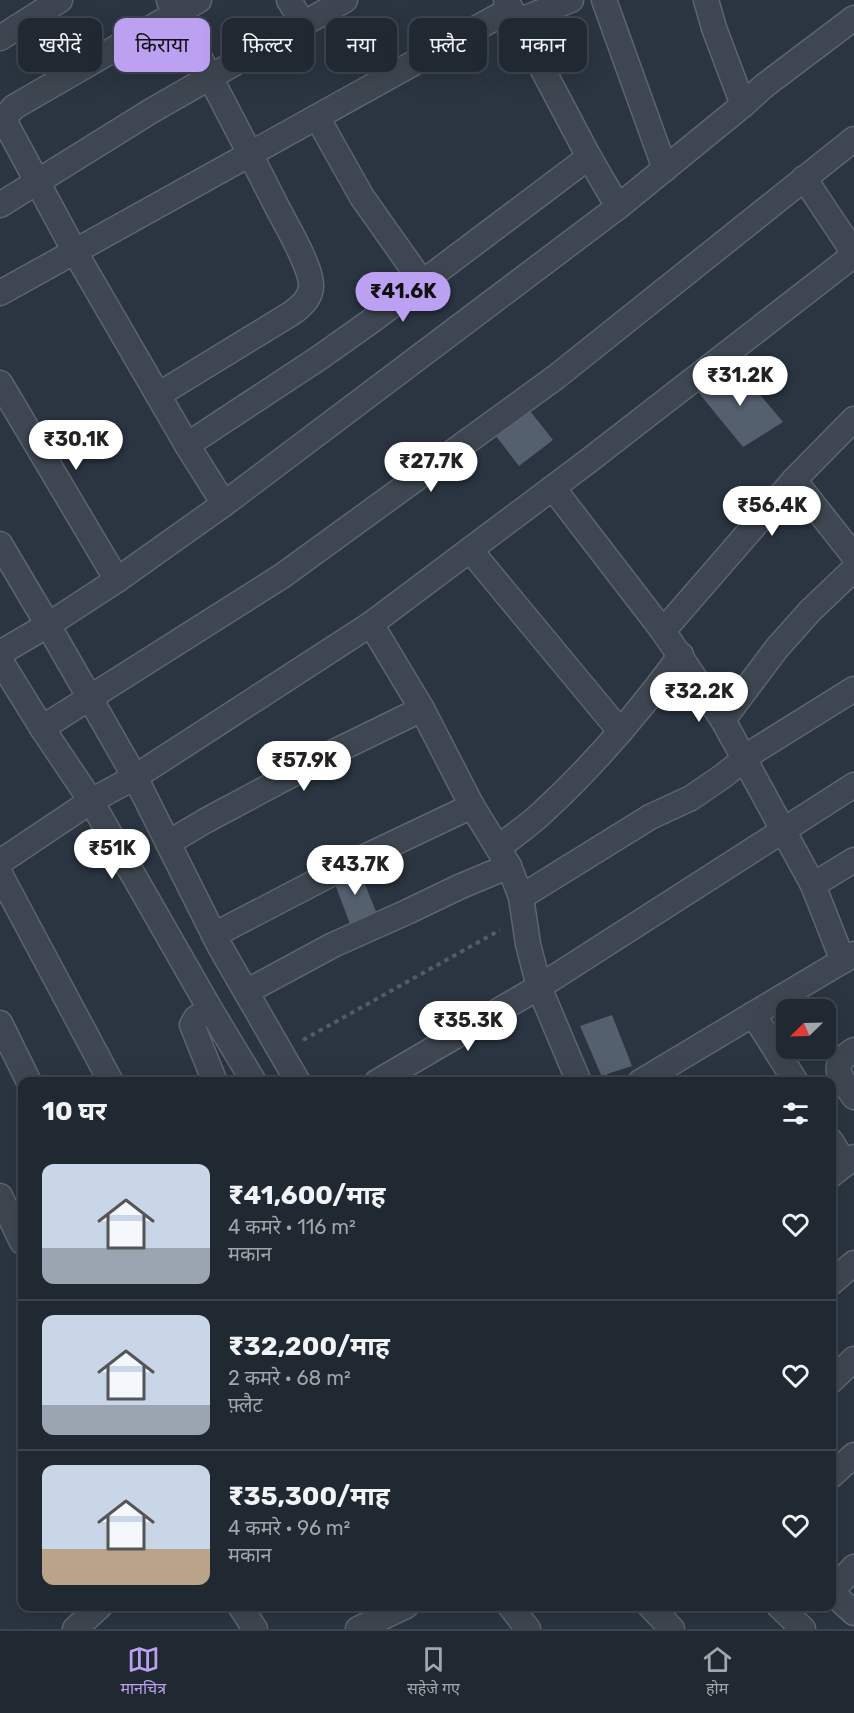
<!DOCTYPE html>
<html lang="hi">
<head>
<meta charset="utf-8">
<style>
	:root { --surface:#202831; --page:#2d343d; --text:#f1f3f6; --muted:#a2a6ab; --line:#3d444d; --accent:#bca0f2 }
	body { margin:0; font-family:Rubik,"Noto Sans Devanagari",sans-serif; background:var(--page); color:var(--text); height:100vh; display:flex; flex-direction:column; font-size:22px; white-space:nowrap }
	* { box-sizing:border-box; margin:0 }
	p { font-size:20px; color:var(--muted) }
	.icon { flex:none; width:33px; height:33px; fill:none; stroke:currentColor; stroke-width:2; stroke-linecap:round; stroke-linejoin:round }
	.map { position:relative; flex:1; overflow:hidden }
	.sheet { position:absolute; left:18px; top:1077px; width:818px; height:534px; display:flex; flex-direction:column; background:var(--surface); border-radius:12px; box-shadow:0 6px 24px #0002,0 0 0 2px var(--line) }
	.sheet>* { flex:none }
	.hud { position:absolute; left:18px; top:18px; width:819px; height:54px; display:flex; gap:12px }
	.needle { width:39px; rotate:247deg }
	.tools { position:absolute; left:776px; top:999px; display:grid; gap:12px }
	.tools a { display:grid; place-items:center; width:60px; height:60px; border-radius:12px; background:var(--surface); box-shadow:0 6px 24px #0002,0 0 0 2px var(--line); font-size:30px }
	.price { position:absolute; translate:-50% -51px; padding:0 14px; border-radius:21px; background:#fff; color:#222; font-size:20px; line-height:39px; filter:drop-shadow(0 2px 3px #0008) }
	.price::after { content:''; position:absolute; left:50%; top:36px; width:18px; height:14px; margin-left:-9px; background:inherit; clip-path:polygon(0 0,100% 0,50% 100%) }
	.price.on { background:var(--accent); color:#111 }
	ul { padding:0; list-style:none }
	li { display:flex; align-items:center; gap:18px; height:150px; padding:0 24px }
	li+li { border-top:2px solid var(--line) }
	li span { display:grid; place-items:center; flex:none; width:168px; height:120px; border-radius:12px; color:#555 }
	li>.icon { margin-inline-start:auto }
	span .icon { width:72px; height:72px; fill:#fffc; stroke-width:1 }
	li b { font-size:26px }
	h2 { display:flex; justify-content:space-between; align-items:center; height:72px; padding:0 24px; font-size:26px }
	.chip { padding:0 21px; border-radius:12px; background:var(--surface); box-shadow:0 6px 24px #0002,0 0 0 2px var(--line); font-size:21px; line-height:54px }
	.chip.on { background:var(--accent); color:#111 }
	.tabs { display:flex; justify-content:space-around; align-items:center; height:84px; border-top:2px solid var(--line); background:var(--surface); font-size:16px; color:var(--muted) }
	.tabs a { display:grid; justify-items:center; gap:3px }
	.tabs .on { color:var(--accent) }
	.map>svg:first-child { display:block }
	.building { fill:#55606e }
	.lines { fill:none; stroke-linecap:round; stroke-linejoin:round }
	.street-casing { stroke:#5c656e; stroke-width:27 }
	.path { stroke:#4c5f61; stroke-width:4; stroke-dasharray:4.5 4.5; stroke-linecap:butt }
	.street { stroke:#3e4751; stroke-width:24 }
</style>
</head>
<body>
<div class="map">
<svg width="854" height="1629" viewBox="0 0 854 1629">
	<rect width="100%" height="100%" fill="#2a3541"/>
	<g class="building">
		<path d="M735,365L783,422L743,447L698,392Z"/>
		<path d="M526,406L553,440L519,466L492,431Z"/>
		<path d="M358,867L377,914L350,924L333,879Z"/>
		<path d="M612,1015L632,1066L610,1073L602,1077L580,1026Z"/>
	</g>
	<g class="lines">
		<g class="street-casing">
			<g id="street">
				<path d="M199,0L14,107L6,116L5,122L75,252L187,445L224,504"/>
				<path d="M289,0L303,24"/>
				<path d="M506,0L589,157L618,207"/>
				<path d="M604,0L665,169"/>
				<path d="M706,0L714,28L743,105"/>
				<path d="M518,21L571,0"/>
				<path d="M0,38L60,0"/>
				<path d="M317,117L362,197L422,282"/>
				<path d="M804,178L854,253"/>
				<path d="M0,205L151,111L345,0"/>
				<path d="M0,293L511,9"/>
				<path d="M0,383L117,580"/>
				<path d="M158,395L292,313C302,306 312,297 311,284C310,264 285,223 276,205C241,136 206,68 169,1"/>
				<path d="M187,445L319,358L374,319L589,157"/>
				<path d="M794,480L854,556"/>
				<path d="M553,488L663,631L723,720L813,885L843,961"/>
				<path d="M0,544L48,625L135,777L219,945L298,1082"/>
				<path d="M470,550L620,731"/>
				<path d="M371,624L422,709L472,806L509,866L521,897L528,944L539,987L579,1082"/>
				<path d="M663,631L794,480L854,419"/>
				<path d="M0,653L48,625L117,580L224,504L618,207L743,105L764,86L854,18"/>
				<path d="M0,660L42,728L91,801L210,1009L254,1082"/>
				<path d="M723,720L777,648L810,611L854,569"/>
				<path d="M42,728L282,576L556,377L854,139"/>
				<path d="M168,843L205,821L332,753L422,709"/>
				<path d="M498,848C514,835 531,824 545,810C596,763 640,711 681,655"/>
				<path d="M0,862L91,801L135,777L371,624L587,462L854,255"/>
				<path d="M0,874L111,1082"/>
				<path d="M813,885L854,860"/>
				<path d="M521,897L650,817L691,798L723,776L756,750L854,689"/>
				<path d="M214,935L352,863L472,806"/>
				<path d="M246,992L333,945L407,912L459,887L509,866"/>
				<path d="M210,1009L196,1018L192,1025L215,1082"/>
				<path d="M753,1014L796,1082"/>
				<path d="M0,1023L29,1082"/>
				<path d="M854,1050C827,1066 841,1077 854,1097"/>
				<path d="M377,1082L539,987L854,785"/>
				<path d="M640,1082L854,954"/>
				<path d="M831,1141L845,1164"/>
				<path d="M831,1175L854,1157"/>
				<path d="M0,1196L22,1242"/>
				<path d="M831,1283L854,1263"/>
				<path d="M831,1381L854,1359"/>
				<path d="M831,1476L854,1455"/>
				<path d="M831,1592L854,1567"/>
				<path d="M831,1592L854,1613"/>
				<path d="M240,1606L255,1629"/>
				<path d="M510,1606L528,1629"/>
				<path d="M650,1606L672,1629"/>
				<path d="M779,1606L803,1629"/>
				<path d="M75,1629L100,1606"/>
				<path d="M358,1629L406,1606"/>
			</g>
		</g>
		<path class="path" d="M303,1040L500,930"/>
		<use href="#street" class="street"/>
	</g>
</svg>
<div class="tools">
<a><svg class="needle" viewBox="-14 -14 28 28"><path d="M0-13l5 13h-10z" fill="#e53935"/><path d="M0 13l5-13h-10z" fill="#a2a6ab"/></svg></a>
</div>
<b class="price on" style="left:403px;top:323px">₹41.6K</b>
<b class="price" style="left:740px;top:407px">₹31.2K</b>
<b class="price" style="left:76px;top:471px">₹30.1K</b>
<b class="price" style="left:431px;top:493px">₹27.7K</b>
<b class="price" style="left:772px;top:537px">₹56.4K</b>
<b class="price" style="left:699px;top:723px">₹32.2K</b>
<b class="price" style="left:304px;top:792px">₹57.9K</b>
<b class="price" style="left:112px;top:880px">₹51K</b>
<b class="price" style="left:355px;top:896px">₹43.7K</b>
<b class="price" style="left:468px;top:1052px">₹35.3K</b>
<div class="hud">
<a class="chip">खरीदें</a>
<a class="chip on">किराया</a>
<a class="chip">फ़िल्टर</a>
<a class="chip">नया</a>
<a class="chip">फ़्लैट</a>
<a class="chip">मकान</a>
</div>
<section class="sheet">
<h2>10 घर<svg class="icon" aria-label="filters" viewBox="0 0 24 24"><path d="M4 7h16M4 17h16"/><circle cx="9" cy="7" r="2"/><circle cx="15" cy="17" r="2"/></svg></h2>
<ul>
<li><span style="background:linear-gradient(#c9d6e8 70%,#9aa5b1 0)"><svg class="icon" aria-label="home" viewBox="0 0 24 24"><path d="M3 11l9-7 9 7M6 9v11h12V9"/></svg></span><div><b>₹41,600/माह</b><p>4 कमरे · 116 m²</p><p>मकान</p></div><svg class="icon" aria-label="heart" viewBox="0 0 24 24"><path d="M12 20l-8-8c-3-5 5-10 8-4 3-6 11-1 8 4z"/></svg></li>
<li><span style="background:linear-gradient(#c9d6e8 75%,#9aa5b1 0)"><svg class="icon" aria-label="home" viewBox="0 0 24 24"><path d="M3 11l9-7 9 7M6 9v11h12V9"/></svg></span><div><b>₹32,200/माह</b><p>2 कमरे · 68 m²</p><p>फ़्लैट</p></div><svg class="icon" aria-label="heart" viewBox="0 0 24 24"><path d="M12 20l-8-8c-3-5 5-10 8-4 3-6 11-1 8 4z"/></svg></li>
<li><span style="background:linear-gradient(#c9d6e8 70%,#b9a48a 0)"><svg class="icon" aria-label="home" viewBox="0 0 24 24"><path d="M3 11l9-7 9 7M6 9v11h12V9"/></svg></span><div><b>₹35,300/माह</b><p>4 कमरे · 96 m²</p><p>मकान</p></div><svg class="icon" aria-label="heart" viewBox="0 0 24 24"><path d="M12 20l-8-8c-3-5 5-10 8-4 3-6 11-1 8 4z"/></svg></li>
</ul>
</section>
</div>
<nav class="tabs">
<a class="on"><svg class="icon" aria-label="map" viewBox="0 0 24 24"><path d="M3 6l6-2 6 2 6-2v14l-6 2-6-2-6 2zM9 4v14M15 6v14"/></svg>मानचित्र</a>
<a><svg class="icon" aria-label="saved" viewBox="0 0 24 24"><path d="M7 4h10v16l-5-4-5 4z"/></svg>सहेजे गए</a>
<a><svg class="icon" aria-label="home" viewBox="0 0 24 24"><path d="M3 11l9-7 9 7M6 9v11h12V9"/></svg>होम</a>
</nav>
</body>
</html>
